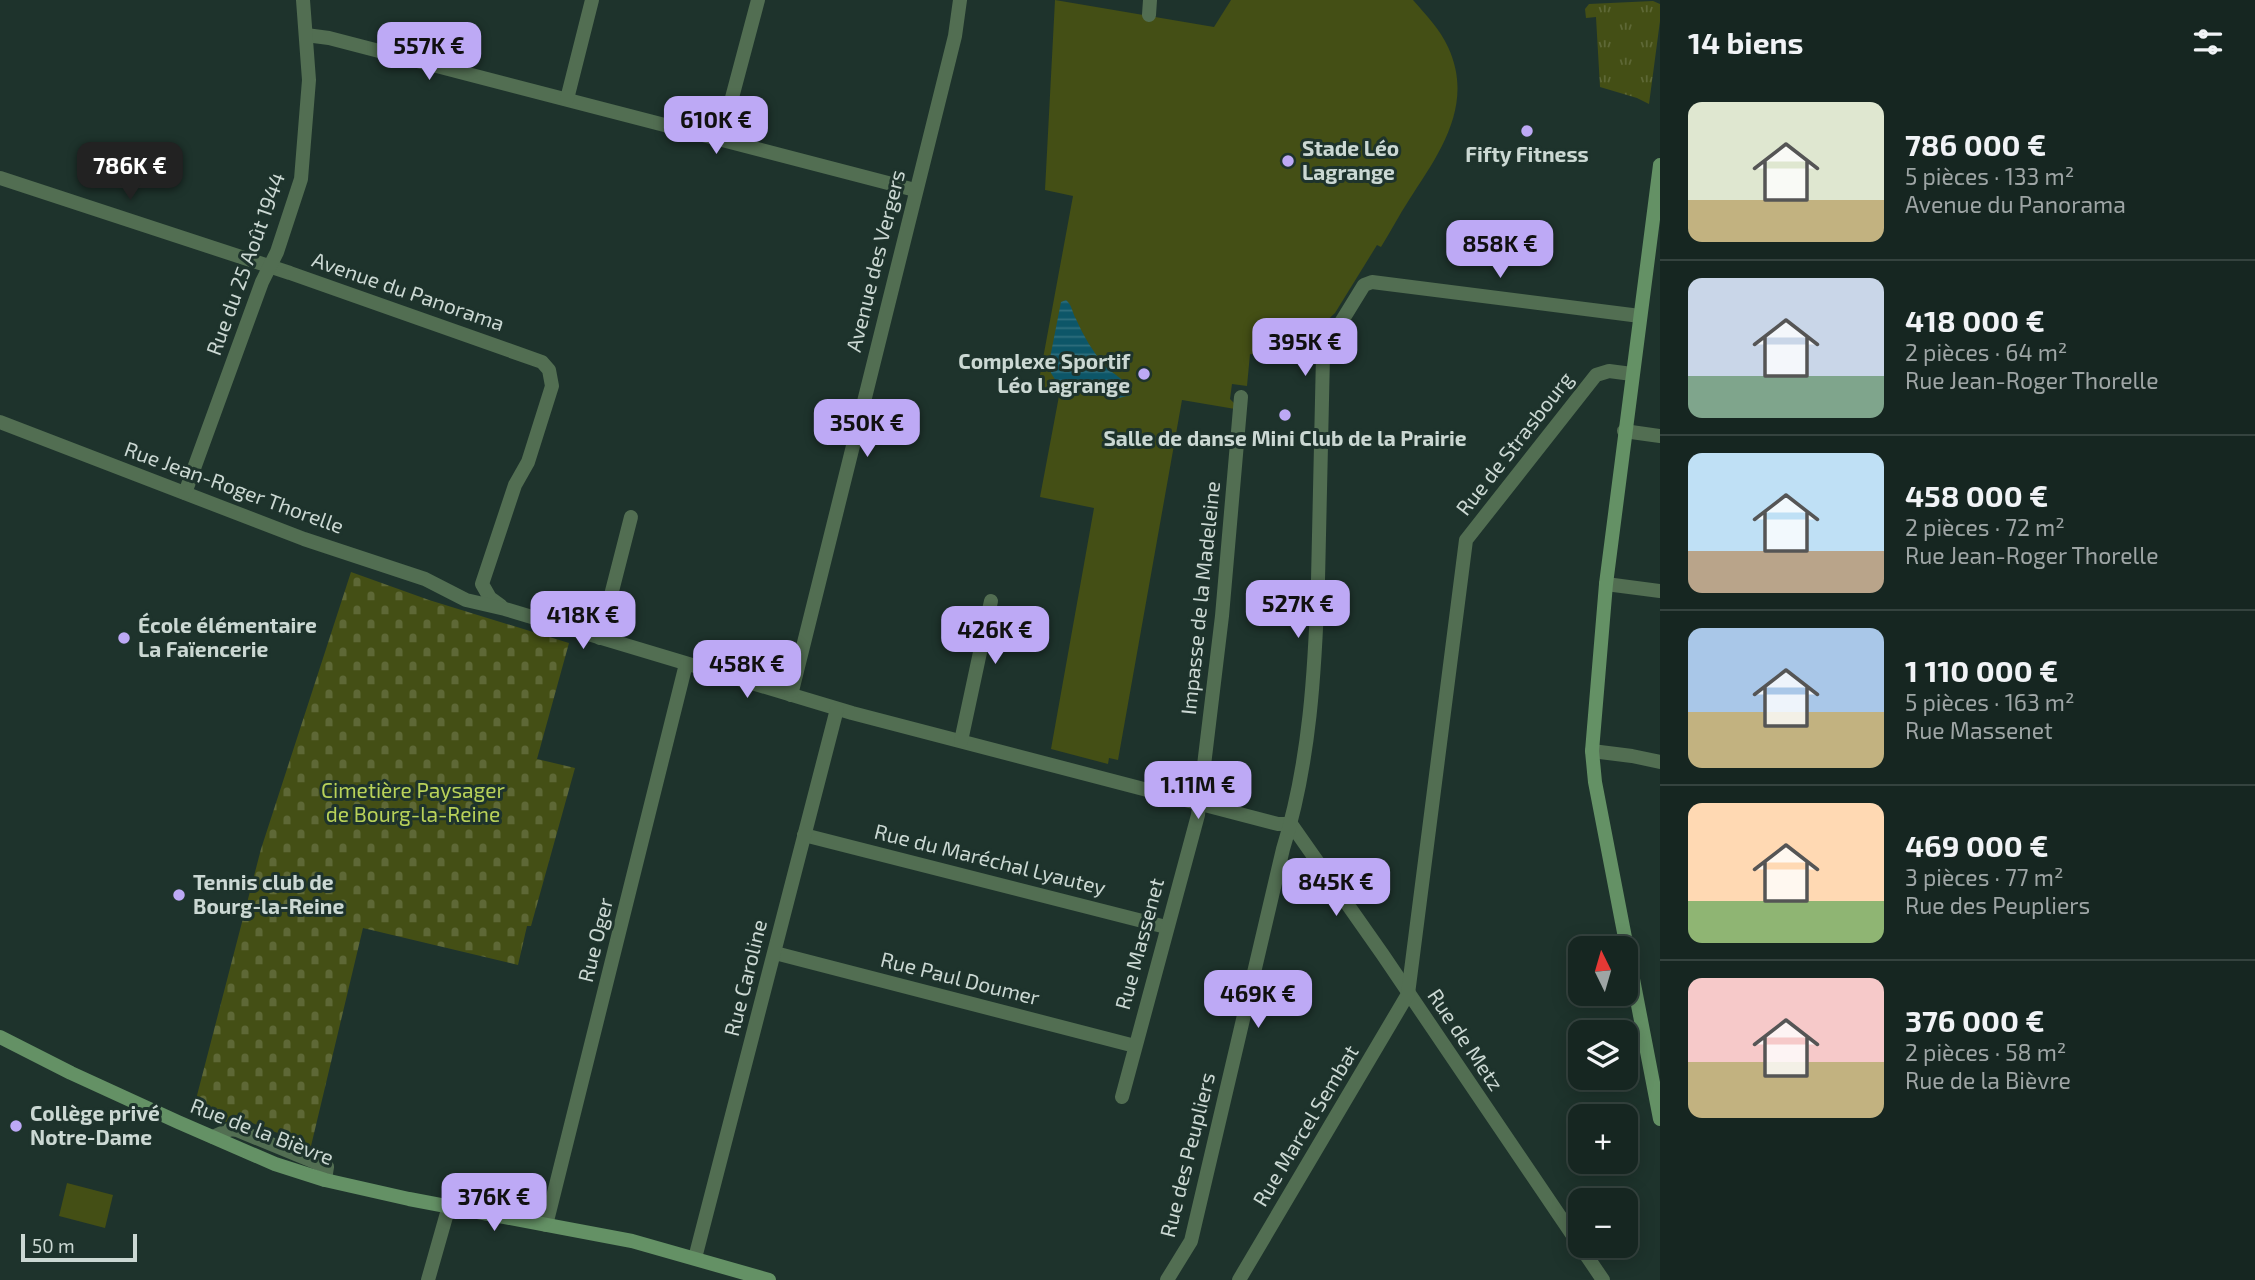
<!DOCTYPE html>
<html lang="fr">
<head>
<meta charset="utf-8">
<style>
	:root { --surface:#162621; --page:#23322e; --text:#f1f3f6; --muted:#9ea5a5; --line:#35433f; --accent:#bda9f5 }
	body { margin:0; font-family:"Exo 2",sans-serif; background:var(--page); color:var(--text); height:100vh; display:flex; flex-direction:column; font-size:26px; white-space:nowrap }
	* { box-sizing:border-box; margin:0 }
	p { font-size:23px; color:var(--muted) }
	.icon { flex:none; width:38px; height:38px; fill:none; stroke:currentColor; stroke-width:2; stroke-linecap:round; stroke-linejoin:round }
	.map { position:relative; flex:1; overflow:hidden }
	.drawer { display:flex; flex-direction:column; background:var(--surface); width:595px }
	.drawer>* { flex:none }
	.needle { width:46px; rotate:355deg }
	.tools { position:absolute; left:1568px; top:936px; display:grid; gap:14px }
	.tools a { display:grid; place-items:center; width:70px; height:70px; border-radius:14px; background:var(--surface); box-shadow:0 4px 18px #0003,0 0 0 2px var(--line); font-size:35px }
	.scale { position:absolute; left:21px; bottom:18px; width:116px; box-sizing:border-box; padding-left:7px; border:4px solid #cbd8d3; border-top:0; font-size:19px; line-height:24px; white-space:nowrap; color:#cbd8d3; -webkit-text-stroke:5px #1e332c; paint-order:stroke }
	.price { position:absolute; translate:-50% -60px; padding:0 16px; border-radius:14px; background:var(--accent); color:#111; font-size:23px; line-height:46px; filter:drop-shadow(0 2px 4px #0008) }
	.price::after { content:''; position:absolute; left:50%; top:42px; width:21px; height:16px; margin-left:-10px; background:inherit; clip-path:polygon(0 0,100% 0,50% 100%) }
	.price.current { background:#222; color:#fff }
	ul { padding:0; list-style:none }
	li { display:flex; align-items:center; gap:21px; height:175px; padding:0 28px }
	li+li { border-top:2px solid var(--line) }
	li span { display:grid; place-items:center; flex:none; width:196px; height:140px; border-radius:14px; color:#555 }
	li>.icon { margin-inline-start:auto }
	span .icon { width:84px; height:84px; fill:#fffc; stroke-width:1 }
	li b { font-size:30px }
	h2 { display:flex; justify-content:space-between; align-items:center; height:84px; padding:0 28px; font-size:30px }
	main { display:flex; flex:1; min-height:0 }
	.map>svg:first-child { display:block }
	.grass { fill:url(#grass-tufts) }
	.cemetery { fill:url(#cemetery-stones) }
	.pitch { fill:#444f15 }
	.water { fill:url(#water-rules) }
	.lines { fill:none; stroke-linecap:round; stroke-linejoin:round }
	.street { stroke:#526e52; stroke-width:14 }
	.secondary { stroke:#649165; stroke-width:14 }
	.poi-dot { fill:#bda9f5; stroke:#1e332c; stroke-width:2.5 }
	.labels { text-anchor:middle; stroke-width:6; stroke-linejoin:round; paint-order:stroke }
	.poi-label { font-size:21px; font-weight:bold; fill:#cbd8d3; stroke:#1e332c; text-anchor:start }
	.street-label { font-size:21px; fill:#cbd8d3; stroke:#1e332c }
	.park-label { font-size:21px; fill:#b9d259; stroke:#1e332c }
</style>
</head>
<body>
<main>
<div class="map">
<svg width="1660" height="1280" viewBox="0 0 1660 1280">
	<defs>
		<pattern id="grass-tufts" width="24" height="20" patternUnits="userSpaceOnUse" patternTransform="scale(1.75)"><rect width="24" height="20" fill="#444f15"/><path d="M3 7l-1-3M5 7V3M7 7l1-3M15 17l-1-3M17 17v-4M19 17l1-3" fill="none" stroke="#5e6836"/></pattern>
		<pattern id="cemetery-stones" width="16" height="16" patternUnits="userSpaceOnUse" patternTransform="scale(1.75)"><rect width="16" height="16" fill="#444f15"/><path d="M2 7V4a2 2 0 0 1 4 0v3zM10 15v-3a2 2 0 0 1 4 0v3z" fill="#5e6836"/></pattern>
		<pattern id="water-rules" width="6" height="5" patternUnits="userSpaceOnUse" patternTransform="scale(1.75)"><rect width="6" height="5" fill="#0d5668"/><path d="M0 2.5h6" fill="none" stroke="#2f6e7d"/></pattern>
	</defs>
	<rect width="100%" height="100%" fill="#1e332c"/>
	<path class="grass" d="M1653,1L1660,4V21L1649,104L1637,98L1600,87L1596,17L1586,18L1585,9L1589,4Z"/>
	<path class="cemetery" d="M351,572L429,600L569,643L537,759L575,768L531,926H527L518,965L363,928L311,1146L242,1119L233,1125L194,1107L261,849Z"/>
	<g class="pitch">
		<path d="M1055,0L1214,27L1231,0H1413C1426,15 1440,29 1448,47C1475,105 1439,154 1409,200C1399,215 1391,231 1381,247L1377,245L1335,313L1315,332L1313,364L1250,354L1247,386L1232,384L1230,399L1236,405L1235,409L1182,400L1118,760L1109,758L1108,764L1051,749L1094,508L1040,497L1059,396L1037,391L1073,196L1045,190Z"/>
		<path d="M67,1183L113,1195L105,1228L59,1216Z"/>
	</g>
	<path class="water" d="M1066,300C1072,305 1072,312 1076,319C1083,335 1094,354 1106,367C1115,376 1131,382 1131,395L1119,398L1056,381L1051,373L1049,363L1061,302Z"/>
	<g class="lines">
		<g class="street">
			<path d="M1149,15L1150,0"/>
			<path d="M306,35L329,38L915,190"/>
			<path d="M567,99L592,0"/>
			<path d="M721,139L758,0"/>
			<path d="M0,178L290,273L542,362L549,370L552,386L528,462L515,485L482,584L490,598L501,606"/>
			<path d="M0,422L304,539L425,579L466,600L505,609L852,713L1278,824H1291"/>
			<path d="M1624,431L1660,436"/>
			<path d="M185,493L262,282L277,252L301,179L309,80L303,0"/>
			<path d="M1606,584L1660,591"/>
			<path d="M600,638L631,517"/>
			<path d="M791,695L955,36L960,0"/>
			<path d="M961,741L991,601"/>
			<path d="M1592,751L1632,756L1660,762"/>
			<path d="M1291,824L1383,955L1603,1280"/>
			<path d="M804,835L1166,927"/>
			<path d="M775,953L1135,1046"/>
			<path d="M1122,1097L1198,815L1222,616L1241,397"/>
			<path d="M213,1137L231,1129L237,1130L327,1167L325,1180"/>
			<path d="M546,1225L686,664"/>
			<path d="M695,1258L837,709"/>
			<path d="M428,1280L449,1206"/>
			<path d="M1167,1280L1191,1241L1283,849C1310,762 1315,670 1318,580C1320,505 1321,430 1323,355L1327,345L1364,285L1372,282L1640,316"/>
			<path d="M1239,1280L1408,994L1466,540L1596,375L1609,371L1632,374"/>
		</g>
		<g class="secondary">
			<path d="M1660,165L1606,584L1592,751L1595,782L1660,1119"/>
			<path d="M0,1037L71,1073L178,1122L275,1164L325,1180L409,1199L632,1241L769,1280"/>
		</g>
	</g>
	<g class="poi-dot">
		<circle cx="1527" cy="131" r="7"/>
		<circle cx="1288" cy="161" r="7"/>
		<circle cx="1144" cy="374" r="7"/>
		<circle cx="1285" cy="415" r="7"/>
		<circle cx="124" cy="638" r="7"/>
		<circle cx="179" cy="895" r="7"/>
		<circle cx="16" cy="1126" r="7"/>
	</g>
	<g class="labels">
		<g class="poi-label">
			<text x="1302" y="156">Stade Léo<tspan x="1302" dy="24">Lagrange</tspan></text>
			<text x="1527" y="162" text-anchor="middle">Fifty Fitness</text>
			<text x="1130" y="369" text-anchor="end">Complexe Sportif<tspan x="1130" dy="24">Léo Lagrange</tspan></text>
			<text x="1285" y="446" text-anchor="middle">Salle de danse Mini Club de la Prairie</text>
			<text x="138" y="633">École élémentaire<tspan x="138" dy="24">La Faïencerie</tspan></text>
			<text x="193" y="890">Tennis club de<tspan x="193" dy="24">Bourg-la-Reine</tspan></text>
			<text x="30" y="1121">Collège privé<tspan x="30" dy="24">Notre-Dame</tspan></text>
		</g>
		<g class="street-label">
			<text transform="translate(876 261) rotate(-76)" y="7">Avenue des Vergers</text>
			<text transform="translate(246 264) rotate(-70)" y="7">Rue du 25 Août 1944</text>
			<text transform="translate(408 292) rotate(19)" y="7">Avenue du Panorama</text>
			<text transform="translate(1515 444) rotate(-52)" y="7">Rue de Strasbourg</text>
			<text transform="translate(234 488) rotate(20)" y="7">Rue Jean-Roger Thorelle</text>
			<text transform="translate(1201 598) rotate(-84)" y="7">Impasse de la Madeleine</text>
			<text transform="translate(990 860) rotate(14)" y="7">Rue du Maréchal Lyautey</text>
			<text transform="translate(596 940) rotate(-76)" y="7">Rue Oger</text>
			<text transform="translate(1140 944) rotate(-75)" y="7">Rue Massenet</text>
			<text transform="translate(746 978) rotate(-76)" y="7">Rue Caroline</text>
			<text transform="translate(960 979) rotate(14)" y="7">Rue Paul Doumer</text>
			<text transform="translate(1465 1040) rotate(56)" y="7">Rue de Metz</text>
			<text transform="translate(1306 1126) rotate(-59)" y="7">Rue Marcel Sembat</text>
			<text transform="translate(262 1132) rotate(21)" y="7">Rue de la Bièvre</text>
			<text transform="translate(1188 1155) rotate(-76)" y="7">Rue des Peupliers</text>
		</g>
		<g class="park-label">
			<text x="413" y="798">Cimetière Paysager<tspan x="413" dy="24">de Bourg-la-Reine</tspan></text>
		</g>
	</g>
</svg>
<div class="tools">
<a><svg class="needle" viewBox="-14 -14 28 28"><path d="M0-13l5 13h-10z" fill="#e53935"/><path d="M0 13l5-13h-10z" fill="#9ea5a5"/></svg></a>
<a><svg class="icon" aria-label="layers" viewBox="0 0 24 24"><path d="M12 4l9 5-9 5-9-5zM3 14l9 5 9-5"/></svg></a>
<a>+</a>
<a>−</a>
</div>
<div class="scale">50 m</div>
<b class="price" style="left:429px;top:82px">557K €</b>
<b class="price" style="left:716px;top:156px">610K €</b>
<b class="price current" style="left:130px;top:202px">786K €</b>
<b class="price" style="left:1500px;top:280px">858K €</b>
<b class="price" style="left:1305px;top:378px">395K €</b>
<b class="price" style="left:867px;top:459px">350K €</b>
<b class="price" style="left:1298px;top:640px">527K €</b>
<b class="price" style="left:583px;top:651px">418K €</b>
<b class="price" style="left:995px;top:666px">426K €</b>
<b class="price" style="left:747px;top:700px">458K €</b>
<b class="price" style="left:1198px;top:821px">1.11M €</b>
<b class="price" style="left:1336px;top:918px">845K €</b>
<b class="price" style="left:1258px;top:1030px">469K €</b>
<b class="price" style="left:494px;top:1233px">376K €</b>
</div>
<section class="drawer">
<h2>14 biens<svg class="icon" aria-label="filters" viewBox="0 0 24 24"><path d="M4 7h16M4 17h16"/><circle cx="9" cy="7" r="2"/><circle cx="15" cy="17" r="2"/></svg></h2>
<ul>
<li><span style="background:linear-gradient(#dfe7d0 70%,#c2b280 0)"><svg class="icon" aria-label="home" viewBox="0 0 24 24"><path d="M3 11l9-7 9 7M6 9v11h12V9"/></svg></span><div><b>786 000 €</b><p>5 pièces · 133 m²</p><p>Avenue du Panorama</p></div></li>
<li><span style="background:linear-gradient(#c9d6e8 70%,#7fa58c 0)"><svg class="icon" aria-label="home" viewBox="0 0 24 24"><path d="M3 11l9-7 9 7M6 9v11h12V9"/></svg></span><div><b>418 000 €</b><p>2 pièces · 64 m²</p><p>Rue Jean-Roger Thorelle</p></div></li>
<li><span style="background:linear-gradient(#bfe0f5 70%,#b9a48a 0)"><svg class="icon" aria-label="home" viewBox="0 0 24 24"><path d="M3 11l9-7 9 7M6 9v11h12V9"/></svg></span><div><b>458 000 €</b><p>2 pièces · 72 m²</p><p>Rue Jean-Roger Thorelle</p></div></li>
<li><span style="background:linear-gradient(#a9c7e8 60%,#c2b280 0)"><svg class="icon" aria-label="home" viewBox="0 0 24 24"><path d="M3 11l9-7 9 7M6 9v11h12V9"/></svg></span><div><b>1 110 000 €</b><p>5 pièces · 163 m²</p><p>Rue Massenet</p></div></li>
<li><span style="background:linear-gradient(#ffd9b3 70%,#8fb573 0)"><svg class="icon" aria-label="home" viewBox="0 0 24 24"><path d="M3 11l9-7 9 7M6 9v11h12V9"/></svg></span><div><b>469 000 €</b><p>3 pièces · 77 m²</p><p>Rue des Peupliers</p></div></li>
<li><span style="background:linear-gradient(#f6c9c9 60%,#c2b280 0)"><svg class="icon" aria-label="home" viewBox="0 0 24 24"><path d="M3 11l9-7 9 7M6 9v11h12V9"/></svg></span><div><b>376 000 €</b><p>2 pièces · 58 m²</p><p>Rue de la Bièvre</p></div></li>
</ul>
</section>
</main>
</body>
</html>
